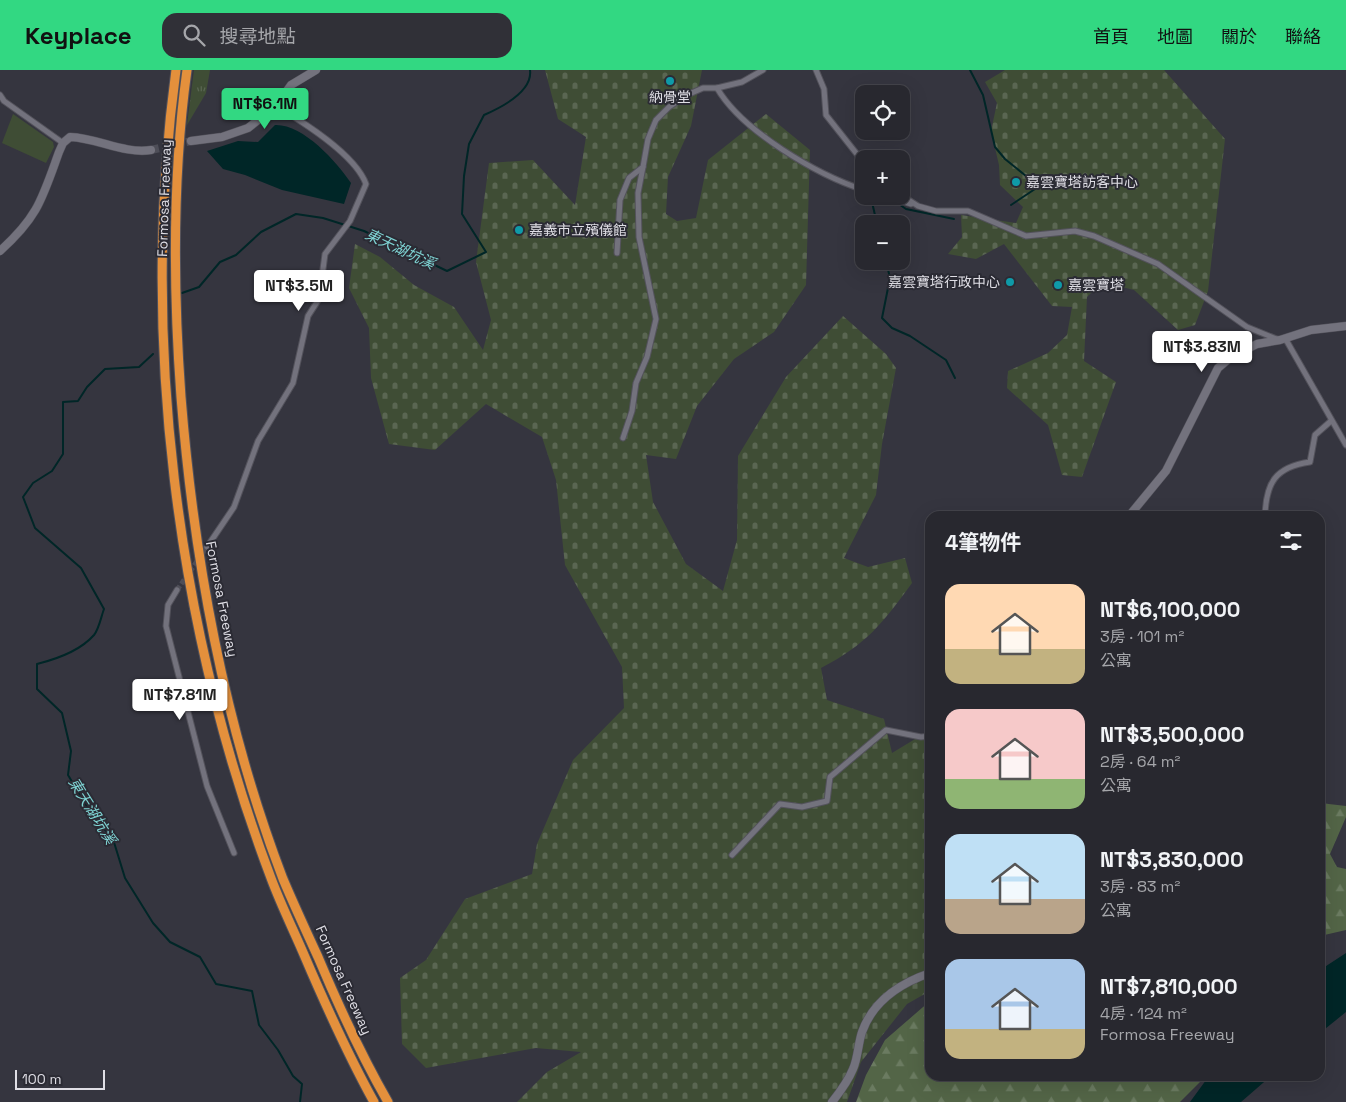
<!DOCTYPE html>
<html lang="zh-TW">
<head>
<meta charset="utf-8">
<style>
	:root { --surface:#28282f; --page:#303037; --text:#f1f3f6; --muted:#a5a6aa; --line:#44444b; --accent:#32d882 }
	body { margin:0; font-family:"Space Grotesk","Noto Sans TC",sans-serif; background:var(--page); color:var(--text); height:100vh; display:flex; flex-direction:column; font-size:19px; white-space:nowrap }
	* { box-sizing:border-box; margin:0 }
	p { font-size:16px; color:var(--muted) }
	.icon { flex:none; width:28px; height:28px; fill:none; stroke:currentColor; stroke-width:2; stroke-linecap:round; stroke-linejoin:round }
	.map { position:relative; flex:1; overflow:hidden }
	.drawer { position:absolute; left:925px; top:441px; width:400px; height:570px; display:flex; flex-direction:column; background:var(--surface); border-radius:15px; box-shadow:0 5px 20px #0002,0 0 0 1px var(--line) }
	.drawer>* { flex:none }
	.buttons { position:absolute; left:855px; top:15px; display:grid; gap:10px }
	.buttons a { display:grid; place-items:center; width:55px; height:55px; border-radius:10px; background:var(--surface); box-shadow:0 5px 20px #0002,0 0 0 1px var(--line); font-size:25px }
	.scale { position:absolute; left:15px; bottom:12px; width:90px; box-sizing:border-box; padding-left:5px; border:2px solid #dfdee5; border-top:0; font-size:14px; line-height:18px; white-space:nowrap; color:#dfdee5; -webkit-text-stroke:4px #2b2b34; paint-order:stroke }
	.price { position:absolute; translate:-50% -42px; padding:0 11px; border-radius:5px; background:#fff; color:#222; font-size:16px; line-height:32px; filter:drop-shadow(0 1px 2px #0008) }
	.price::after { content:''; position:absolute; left:50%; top:30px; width:15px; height:11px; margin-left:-8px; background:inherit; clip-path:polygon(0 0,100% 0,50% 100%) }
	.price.current { background:var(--accent); color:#111 }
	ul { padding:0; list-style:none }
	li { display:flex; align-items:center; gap:15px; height:125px; padding:0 20px }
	li span { display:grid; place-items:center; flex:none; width:140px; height:100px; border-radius:15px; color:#555 }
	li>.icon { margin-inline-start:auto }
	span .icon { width:60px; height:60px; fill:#fffc; stroke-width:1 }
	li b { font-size:21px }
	h2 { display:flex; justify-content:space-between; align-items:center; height:60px; padding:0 20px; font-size:21px }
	header { display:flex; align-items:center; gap:30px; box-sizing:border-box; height:70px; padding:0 25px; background:var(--accent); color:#111 }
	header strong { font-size:24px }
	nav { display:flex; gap:28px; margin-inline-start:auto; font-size:18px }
	.search { width:350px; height:45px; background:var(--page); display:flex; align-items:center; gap:12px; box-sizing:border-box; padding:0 18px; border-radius:15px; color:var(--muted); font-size:19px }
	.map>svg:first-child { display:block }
	.grass { fill:url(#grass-tufts) }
	.forest { fill:url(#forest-firs) }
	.cemetery { fill:url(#cemetery-stones) }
	.park { fill:#3f4d35 }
	.water { fill:#002627 }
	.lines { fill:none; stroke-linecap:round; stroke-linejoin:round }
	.stream { stroke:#002627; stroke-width:2 }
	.street-tunnel { stroke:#4e4e58; stroke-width:5; stroke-dasharray:5 2.5; stroke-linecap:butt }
	.secondary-tunnel { stroke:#4e4e58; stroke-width:8; stroke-dasharray:8 4; stroke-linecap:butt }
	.street-casing { stroke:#53525b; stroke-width:7 }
	.secondary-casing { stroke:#53525b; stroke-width:9 }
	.highway-casing { stroke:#53525b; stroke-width:11 }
	.street { stroke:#73727d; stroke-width:5 }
	.secondary { stroke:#73727d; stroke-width:8 }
	.highway { stroke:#e4903c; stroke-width:9 }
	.culture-dot { fill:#0f9aa8; stroke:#2b2b34; stroke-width:2 }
	.labels { text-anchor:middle; stroke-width:4; stroke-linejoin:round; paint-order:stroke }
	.poi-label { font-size:14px; fill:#dfdee5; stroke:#2b2b34; text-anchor:start }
	.street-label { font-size:14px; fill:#dfdee5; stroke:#2b2b34 }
	.water-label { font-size:15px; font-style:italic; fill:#7fd4d4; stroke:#2b2b34 }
</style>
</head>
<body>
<header>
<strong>Keyplace</strong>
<div class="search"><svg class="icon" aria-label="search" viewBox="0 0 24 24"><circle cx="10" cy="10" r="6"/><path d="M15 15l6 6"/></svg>搜尋地點</div>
<nav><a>首頁</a><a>地圖</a><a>關於</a><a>聯絡</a></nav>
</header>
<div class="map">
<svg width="1346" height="1032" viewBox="0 0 1346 1032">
	<defs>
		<pattern id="grass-tufts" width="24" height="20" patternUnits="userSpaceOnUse" patternTransform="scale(1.25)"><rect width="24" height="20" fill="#3f4d35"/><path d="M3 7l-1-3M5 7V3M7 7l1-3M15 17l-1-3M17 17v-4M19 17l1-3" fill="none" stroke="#5a6652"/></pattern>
		<pattern id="forest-firs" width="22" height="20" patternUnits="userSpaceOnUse" patternTransform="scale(1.25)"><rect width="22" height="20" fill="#536547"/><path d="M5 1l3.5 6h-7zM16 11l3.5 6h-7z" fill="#6b7b61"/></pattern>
		<pattern id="cemetery-stones" width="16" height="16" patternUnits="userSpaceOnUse" patternTransform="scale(1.25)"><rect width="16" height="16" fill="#3f4d35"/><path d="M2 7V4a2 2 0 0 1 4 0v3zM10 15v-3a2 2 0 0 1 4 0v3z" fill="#5a6652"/></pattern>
	</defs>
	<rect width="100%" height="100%" fill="#35353f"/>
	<path class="grass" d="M194,0H210L206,23L187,55Z"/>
	<g class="forest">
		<path d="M1320,733L1346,736V747L1330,784L1337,797L1346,799V860L1320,866Z"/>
		<path d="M930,931V1006H1206L1180,1032H856L866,1005L885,970Z"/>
	</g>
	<g class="cemetery">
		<path d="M545,0H702L691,56L668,107L666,144L677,151L696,148L708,90L766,44L810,80L806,215L774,262L734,289L697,336L676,389L646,385L653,432L686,494L723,521L737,470L738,386L786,307L843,246L886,284L896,298L882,374L876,425L844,488L868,497L905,488L912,513C882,554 867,574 821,598L827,630L884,649L892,683L930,660V921L907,934L861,992L847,1032H517L547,1002L581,982L536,978L426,998L402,974L400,908L426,890L465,829L532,804L537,774L573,690L624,638L622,597L565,495L556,410L542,367L486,334L435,380L389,374L371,308L369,258L349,218L355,174L380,187L414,215L454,237L483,280L491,250L476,192L489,93L533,90L575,135L586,67L558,49Z"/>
		<path d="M1005,0H1164L1225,69L1208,221L1195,255L1178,260L1134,220L1102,212L1087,227L1084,291L1116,312L1082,407L1062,405L1048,355L1007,318L1008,301L1048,283L1067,265L1072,237L1052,236L1004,174L976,189L948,184L962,167L961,145L1016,153L1023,137L1000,115L999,95L991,61L997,33L985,12Z"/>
	</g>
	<path class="park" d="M13,44L53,72L54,77L46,93L2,73Z"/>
	<g class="water">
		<path d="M275,55C303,54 336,91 351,113L344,134L282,120L245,105L223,99L207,81L238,71L258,72Z"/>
		<path d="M1346,883V942L1320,963V900Z"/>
		<path d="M1209,1006H1271L1241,1032H1190Z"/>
	</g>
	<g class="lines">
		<g class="stream">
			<path d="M970,0L983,25L995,77L1005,89L1026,106L1035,119L1011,135"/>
			<path d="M893,130L906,139L954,149"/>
			<path d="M877,154L872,132L878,126"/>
			<path d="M886,191L890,208L882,248L892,258L910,266L946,290L955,308"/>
			<path d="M182,223L199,217L220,192L236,185L261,162L296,144L323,148L364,161L447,201L486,182L462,144L464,106L469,74L484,45C500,38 533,22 530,0"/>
			<path d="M153,284L139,297L105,299L87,317L78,331L63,332V384L52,401L33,413L23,427L35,458L81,498L104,539C101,547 99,559 94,565C80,581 57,589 37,594V619L62,643L71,681L68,705L92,745L113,769L125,808L153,853L170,872L200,887L216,914L252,921L259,955L278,980L293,1006L302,1014L300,1032"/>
		</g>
		<path class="street-tunnel" d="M177,520L207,477"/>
		<path class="secondary-tunnel" d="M151,80L191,71"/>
		<g class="street-casing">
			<g id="street">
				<path d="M816,0L824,19L826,45L864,93"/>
				<path d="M717,18C742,61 817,105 864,120"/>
				<path d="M0,25L4,31L63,73"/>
				<path d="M901,125L918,136L936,141H968L1026,166L1075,161L1094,166L1158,194L1247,257L1279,270"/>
				<path d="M885,126L911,134"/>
				<path d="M617,183L620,130L629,108L643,97L648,69L656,50L669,37L687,25L703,18H717L742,12L763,0"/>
				<path d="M1285,268L1346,375"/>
				<path d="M623,368L632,341L636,313L647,287L656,249L639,167L638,123L643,97"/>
				<path d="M1265,446C1266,413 1275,397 1310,392L1315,365L1331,351"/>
				<path d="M207,477L234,437L258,371L293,313L308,246L319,229L325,184L350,151L366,114C355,84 303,52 276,36"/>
				<path d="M177,520L168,535L166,556L207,716L234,783"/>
				<path d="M732,785L780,734L802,737L827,731L830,707L886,660L921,667L930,666"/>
			</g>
		</g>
		<g class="secondary-casing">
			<g id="secondary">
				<path d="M191,71L222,67L248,58L276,36L291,15L316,0"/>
				<path d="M0,181C38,147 42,129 59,82L63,73L70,67C98,68 123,84 151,80"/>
				<path d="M1129,446L1166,401L1218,298L1231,287L1257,274L1280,270L1311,260L1346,256"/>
				<path d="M832,1032C840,1022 848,1011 853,999C858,988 858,974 862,962C873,931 901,913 930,903"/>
			</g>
		</g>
		<g class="highway-casing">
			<g id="highway">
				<path d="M176,0C140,266 176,557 271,808C281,835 294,861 305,887C326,936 348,985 374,1032"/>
				<path d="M187,0C172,108 173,218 181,327C194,490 224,655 283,809C294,835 306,861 318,887C339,937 361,985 388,1032"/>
			</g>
		</g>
		<use href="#street" class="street"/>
		<use href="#secondary" class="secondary"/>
		<use href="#highway" class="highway"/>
	</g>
	<g class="culture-dot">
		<circle cx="670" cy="11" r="5"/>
		<circle cx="1016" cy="112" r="5"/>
		<circle cx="519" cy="160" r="5"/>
		<circle cx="1010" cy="212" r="5"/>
		<circle cx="1058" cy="215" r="5"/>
	</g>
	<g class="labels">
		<g class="poi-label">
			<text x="670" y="32" text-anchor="middle">納骨堂</text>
			<text x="1026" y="117">嘉雲寶塔訪客中心</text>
			<text x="529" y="165">嘉義市立殯儀館</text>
			<text x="1000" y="217" text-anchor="end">嘉雲寶塔行政中心</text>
			<text x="1068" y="220">嘉雲寶塔</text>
		</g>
		<g class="street-label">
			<text transform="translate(164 128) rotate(-88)" y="5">Formosa Freeway</text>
			<text transform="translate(222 529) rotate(79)" y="5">Formosa Freeway</text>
			<text transform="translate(344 910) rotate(66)" y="5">Formosa Freeway</text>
		</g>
		<g class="water-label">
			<text transform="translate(400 179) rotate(25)" y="5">東天湖坑溪</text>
			<text transform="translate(92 741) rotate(58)" y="5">東天湖坑溪</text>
		</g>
	</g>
</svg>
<div class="buttons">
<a><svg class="icon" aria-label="locate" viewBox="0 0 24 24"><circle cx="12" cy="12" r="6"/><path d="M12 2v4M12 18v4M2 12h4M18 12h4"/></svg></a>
<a>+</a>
<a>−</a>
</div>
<div class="scale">100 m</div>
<b class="price current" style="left:265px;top:60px">NT$6.1M</b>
<b class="price" style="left:299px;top:242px">NT$3.5M</b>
<b class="price" style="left:1202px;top:303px">NT$3.83M</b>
<b class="price" style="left:180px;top:651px">NT$7.81M</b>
<section class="drawer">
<h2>4筆物件<svg class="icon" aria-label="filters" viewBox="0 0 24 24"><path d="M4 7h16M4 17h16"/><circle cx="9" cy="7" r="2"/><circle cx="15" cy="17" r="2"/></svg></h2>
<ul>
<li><span style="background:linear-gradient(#ffd9b3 65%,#c2b280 0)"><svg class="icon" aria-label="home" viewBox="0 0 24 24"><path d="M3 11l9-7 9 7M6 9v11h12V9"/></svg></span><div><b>NT$6,100,000</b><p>3房 · 101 m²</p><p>公寓</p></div></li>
<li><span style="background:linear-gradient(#f6c9c9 70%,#8fb573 0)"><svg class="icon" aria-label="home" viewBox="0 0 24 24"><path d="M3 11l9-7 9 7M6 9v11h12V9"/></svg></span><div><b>NT$3,500,000</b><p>2房 · 64 m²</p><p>公寓</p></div></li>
<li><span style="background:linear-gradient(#bfe0f5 65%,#b9a48a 0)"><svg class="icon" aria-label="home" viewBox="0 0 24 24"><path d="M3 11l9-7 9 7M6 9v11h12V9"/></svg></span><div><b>NT$3,830,000</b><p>3房 · 83 m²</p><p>公寓</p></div></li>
<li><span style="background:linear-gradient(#a9c7e8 70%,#c2b280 0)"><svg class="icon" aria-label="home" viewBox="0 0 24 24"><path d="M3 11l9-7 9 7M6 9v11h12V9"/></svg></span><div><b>NT$7,810,000</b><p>4房 · 124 m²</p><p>Formosa Freeway</p></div></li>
</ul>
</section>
</div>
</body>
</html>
